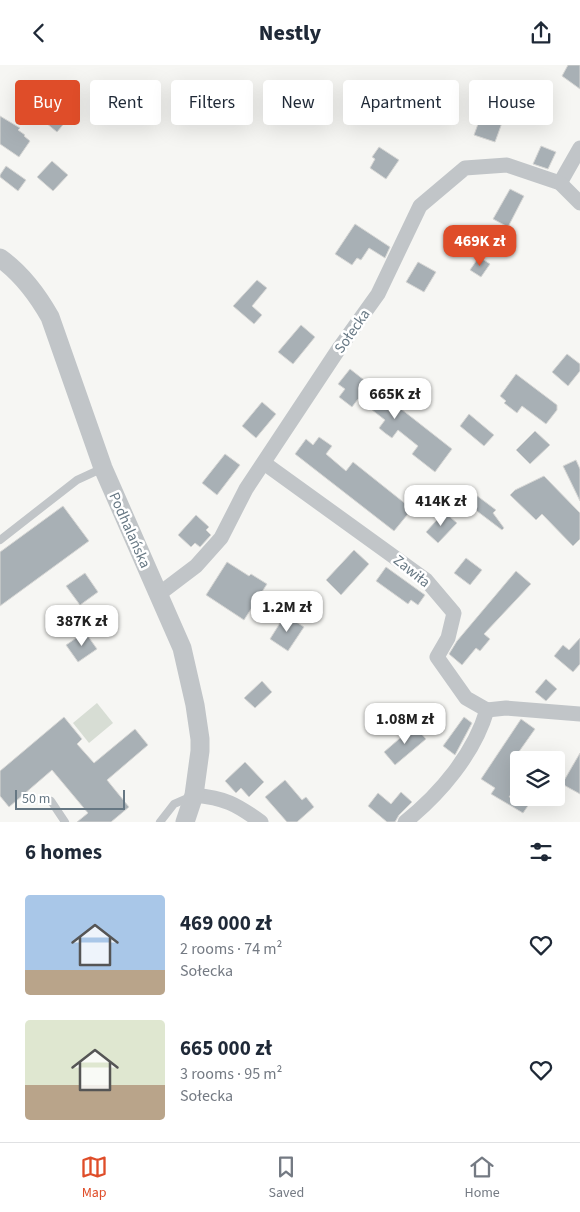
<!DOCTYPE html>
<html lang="en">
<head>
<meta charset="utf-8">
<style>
	:root { --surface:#fff; --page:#f2f2f3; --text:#1f2937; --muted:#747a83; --line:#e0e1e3; --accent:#df4d29 }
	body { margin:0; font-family:"Source Sans 3",sans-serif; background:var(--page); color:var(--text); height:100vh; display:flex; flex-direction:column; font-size:19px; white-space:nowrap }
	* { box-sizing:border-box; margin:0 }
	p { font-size:16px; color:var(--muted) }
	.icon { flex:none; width:28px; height:28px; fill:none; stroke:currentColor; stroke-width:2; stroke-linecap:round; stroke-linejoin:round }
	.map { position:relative; height:757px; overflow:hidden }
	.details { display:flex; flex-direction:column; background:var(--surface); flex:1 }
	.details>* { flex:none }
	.top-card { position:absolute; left:15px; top:15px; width:550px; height:45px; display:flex; gap:10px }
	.controls { position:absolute; left:510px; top:686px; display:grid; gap:10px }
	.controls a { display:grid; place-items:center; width:55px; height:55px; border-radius:5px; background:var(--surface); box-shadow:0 5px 20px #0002; font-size:25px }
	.scale { position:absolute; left:15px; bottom:12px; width:110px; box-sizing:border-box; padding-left:5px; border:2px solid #667783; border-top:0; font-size:14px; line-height:18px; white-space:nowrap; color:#667783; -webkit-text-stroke:4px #fff; paint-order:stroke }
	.price { position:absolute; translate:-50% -42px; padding:0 11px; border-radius:10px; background:#fff; color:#222; font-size:16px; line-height:32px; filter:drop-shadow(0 1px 2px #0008) }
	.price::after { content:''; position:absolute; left:50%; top:30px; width:15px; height:11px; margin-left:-8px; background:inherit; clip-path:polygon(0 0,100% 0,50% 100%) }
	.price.selected { background:var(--accent); color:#fff }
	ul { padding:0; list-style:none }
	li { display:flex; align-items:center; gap:15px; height:125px; padding:0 25px }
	li span { display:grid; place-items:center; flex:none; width:140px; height:100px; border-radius:5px; color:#555 }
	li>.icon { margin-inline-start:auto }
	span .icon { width:60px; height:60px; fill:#fffc; stroke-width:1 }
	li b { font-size:21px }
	h2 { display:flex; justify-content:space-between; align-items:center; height:60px; padding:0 25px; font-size:21px }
	.pill { padding:0 18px; border-radius:5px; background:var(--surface); box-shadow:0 5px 20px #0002; font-size:18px; line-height:45px }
	.pill.selected { background:var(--accent); color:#fff }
	header { display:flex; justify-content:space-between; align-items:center; height:65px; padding:0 25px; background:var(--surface); font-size:22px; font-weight:800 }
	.tab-bar { display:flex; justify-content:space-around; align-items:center; height:70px; border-top:1px solid var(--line); background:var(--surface); font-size:14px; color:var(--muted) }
	.tab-bar a { display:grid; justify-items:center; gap:2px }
	.tab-bar .selected { color:var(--accent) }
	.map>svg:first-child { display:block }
	.green { fill:#d7ddd4 }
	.building { fill:#a8b0b5; stroke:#d7d7d5 }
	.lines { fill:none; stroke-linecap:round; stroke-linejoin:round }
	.service { stroke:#c1c5c8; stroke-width:8 }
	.minor { stroke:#c1c5c8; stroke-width:15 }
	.tertiary { stroke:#c1c5c8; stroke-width:19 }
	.labels { text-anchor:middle; stroke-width:5; stroke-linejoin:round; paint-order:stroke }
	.street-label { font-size:15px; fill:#667783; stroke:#fff }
</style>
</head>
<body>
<header><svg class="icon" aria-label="back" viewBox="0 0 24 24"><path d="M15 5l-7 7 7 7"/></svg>Nestly<svg class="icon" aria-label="share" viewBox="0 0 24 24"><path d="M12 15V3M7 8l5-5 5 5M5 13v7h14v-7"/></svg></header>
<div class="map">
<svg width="580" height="757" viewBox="0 0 580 757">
	<rect width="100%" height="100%" fill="#f6f6f3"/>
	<path class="green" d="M97,638L113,658L89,678L73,658Z"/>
	<g class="building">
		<path d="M568,0H580V24L562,11Z"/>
		<path d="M54,36L71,50L57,67L40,53Z"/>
		<path d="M482,48L503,55L495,77L474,70Z"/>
		<path d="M0,51L20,63L18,65L25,70L24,71L30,76L19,92L0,79Z"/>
		<path d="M541,81L556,87L548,104L533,99Z"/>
		<path d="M379,82L399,95L386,114L370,103L375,94L372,92Z"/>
		<path d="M52,96L68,110L53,126L37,112Z"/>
		<path d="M6,101L26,115L18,126L0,112V110Z"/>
		<path d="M510,124L524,131L508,162L493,154Z"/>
		<path d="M355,159L390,182L385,193L369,183L361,195L357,193L352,200L335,189Z"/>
		<path d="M479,192L490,199L481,212L470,205Z"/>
		<path d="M418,197L436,207L424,227L406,217Z"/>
		<path d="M257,215L267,223L252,241L262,250L254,259L233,241Z"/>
		<path d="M301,260L315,272L293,299L278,287Z"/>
		<path d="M567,289L580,299V306L568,321L552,307Z"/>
		<path d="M350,304L452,384L435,407L412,389L418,381L398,365L392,373L385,368L379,363L385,355L358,334L352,342L339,332L345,324L338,319Z"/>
		<path d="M516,309L557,340V345L546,359L522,341L517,348L504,338L506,336L500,331Z"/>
		<path d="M262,337L276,349L256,373L242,361Z"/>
		<path d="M469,349L494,370L484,381L460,361Z"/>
		<path d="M535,366L550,380L530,399L516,385Z"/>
		<path d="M319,372L332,381L326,389L346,406L353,397L412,444L394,466L295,389L306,374L313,380Z"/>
		<path d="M225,389L240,400L217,430L202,418Z"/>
		<path d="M576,395L580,404V436L563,401Z"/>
		<path d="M544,411L580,448V474L573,481L542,449L536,455L510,430L515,425Z"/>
		<path d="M476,430L496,445L493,448L504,463L502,465L469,440Z"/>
		<path d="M63,441L89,476L0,541V487Z"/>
		<path d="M444,447L457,458L438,478L426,467Z"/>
		<path d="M196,450L209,462L206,465L211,470L200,482L195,478L191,482L178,470Z"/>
		<path d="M354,485L369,499L341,530L326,515Z"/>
		<path d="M466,493L482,505L470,520L454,508Z"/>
		<path d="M227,497L249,511L251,509L267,519L244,555L206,530Z"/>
		<path d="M386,502L425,530L418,540L411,535L408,539L376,516Z"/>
		<path d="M516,506L531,519L484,569L490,574L480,586L476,583L462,600L449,589L457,576Z"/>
		<path d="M85,508L98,527L80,540L66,521Z"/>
		<path d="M285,550L304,562L288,586L270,574Z"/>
		<path d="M85,567L97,584L78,597L66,580Z"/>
		<path d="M580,573V599L573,607L554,591L563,580L569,585Z"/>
		<path d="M546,614L557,624L546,636L535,627Z"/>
		<path d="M262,616L272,627L255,643L244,633Z"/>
		<path d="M64,652L82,674L77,679L94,698L135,664L148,680L107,715L129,742L111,757H77L88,748L52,705L9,742L0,731V706Z"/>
		<path d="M464,652L472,658L455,690L443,681Z"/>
		<path d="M521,654L535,664L518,688L519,719L509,732H534L523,748L491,729L495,723L481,714Z"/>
		<path d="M414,661L426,674L395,700L384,687Z"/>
		<path d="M580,688V729L562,719Z"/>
		<path d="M245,697L264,717L249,732L241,723L236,728L225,716Z"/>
		<path d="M285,715L302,735L306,732L314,742L297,757H287L265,732Z"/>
		<path d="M401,727L412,737L399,750L395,757H387L368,741L378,728L391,739Z"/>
	</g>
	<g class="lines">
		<g class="service">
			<path d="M0,475L77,415L103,403"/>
			<path d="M51,736L65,757"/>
			<path d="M160,757L174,739L190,732"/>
		</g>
		<g class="minor">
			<path d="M560,118L580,83"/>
			<path d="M264,398L426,515L454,548L448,573L437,592L466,633L487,645"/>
			<path d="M159,529L196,501L221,473L246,424L340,282L378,229L420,141L465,103L507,100L560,118L580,138"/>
			<path d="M487,645L506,643L580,649"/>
			<path d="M194,730C225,733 236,739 261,757"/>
			<path d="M405,757C440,729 474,689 487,645"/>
		</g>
		<path class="tertiary" d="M0,193C21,208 37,229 50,252L103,403L182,583L195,640L200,674V686L194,730L185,757"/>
	</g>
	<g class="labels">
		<g class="street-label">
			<text transform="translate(352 266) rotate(-55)" y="5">Sołecka</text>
			<text transform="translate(130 465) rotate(66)" y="5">Podhalańska</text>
			<text transform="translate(412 506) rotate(39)" y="5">Zawiła</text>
		</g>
	</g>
</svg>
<div class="controls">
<a><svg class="icon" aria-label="layers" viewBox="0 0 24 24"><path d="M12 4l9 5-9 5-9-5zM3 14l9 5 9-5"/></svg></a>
</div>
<div class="scale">50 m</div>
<b class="price selected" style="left:480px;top:202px">469K zł</b>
<b class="price" style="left:395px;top:355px">665K zł</b>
<b class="price" style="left:441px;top:462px">414K zł</b>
<b class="price" style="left:287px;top:568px">1.2M zł</b>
<b class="price" style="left:82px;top:582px">387K zł</b>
<b class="price" style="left:405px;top:680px">1.08M zł</b>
<div class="top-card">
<a class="pill selected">Buy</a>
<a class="pill">Rent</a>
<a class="pill">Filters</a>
<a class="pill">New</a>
<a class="pill">Apartment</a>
<a class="pill">House</a>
</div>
</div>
<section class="details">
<h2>6 homes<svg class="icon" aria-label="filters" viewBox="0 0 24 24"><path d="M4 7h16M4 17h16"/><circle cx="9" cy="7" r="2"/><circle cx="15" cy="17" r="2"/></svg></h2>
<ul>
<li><span style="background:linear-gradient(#a9c7e8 75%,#b9a48a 0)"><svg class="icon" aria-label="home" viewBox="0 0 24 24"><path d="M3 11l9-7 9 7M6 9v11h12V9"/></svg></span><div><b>469 000 zł</b><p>2 rooms · 74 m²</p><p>Sołecka</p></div><svg class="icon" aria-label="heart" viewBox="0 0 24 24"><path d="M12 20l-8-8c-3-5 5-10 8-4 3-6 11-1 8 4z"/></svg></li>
<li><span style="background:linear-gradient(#dfe7d0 65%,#b9a48a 0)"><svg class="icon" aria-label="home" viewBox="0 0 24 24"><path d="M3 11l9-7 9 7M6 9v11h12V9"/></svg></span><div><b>665 000 zł</b><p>3 rooms · 95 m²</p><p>Sołecka</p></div><svg class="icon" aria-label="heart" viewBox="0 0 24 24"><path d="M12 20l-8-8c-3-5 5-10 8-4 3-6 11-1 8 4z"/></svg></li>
</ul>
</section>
<nav class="tab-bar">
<a class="selected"><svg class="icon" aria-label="map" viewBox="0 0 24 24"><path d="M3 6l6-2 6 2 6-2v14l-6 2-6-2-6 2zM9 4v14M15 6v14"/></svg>Map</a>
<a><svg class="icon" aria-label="saved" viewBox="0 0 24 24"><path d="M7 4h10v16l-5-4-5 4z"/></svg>Saved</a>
<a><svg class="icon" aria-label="home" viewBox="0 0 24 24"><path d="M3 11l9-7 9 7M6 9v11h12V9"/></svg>Home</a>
</nav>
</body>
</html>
